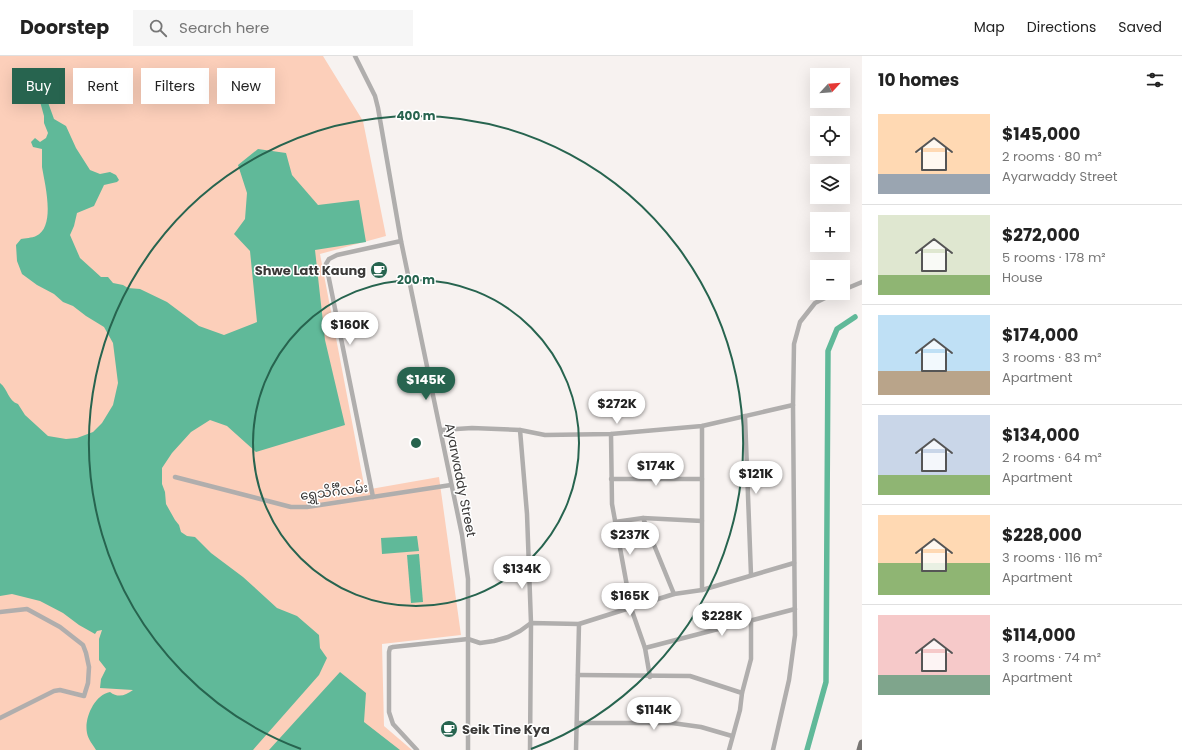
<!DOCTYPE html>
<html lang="en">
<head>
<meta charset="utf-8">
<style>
	:root { --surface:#fff; --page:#f6f6f6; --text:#222; --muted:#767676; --line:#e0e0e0; --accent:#27644f }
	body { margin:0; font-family:Poppins,"Noto Sans Myanmar",sans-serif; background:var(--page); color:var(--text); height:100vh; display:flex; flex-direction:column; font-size:15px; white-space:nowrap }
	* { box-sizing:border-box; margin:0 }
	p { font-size:13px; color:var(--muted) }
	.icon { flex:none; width:22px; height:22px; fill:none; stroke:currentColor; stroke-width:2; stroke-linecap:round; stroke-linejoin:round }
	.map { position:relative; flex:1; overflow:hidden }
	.panel { display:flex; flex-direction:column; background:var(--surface); width:320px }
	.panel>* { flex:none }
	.banner { position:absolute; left:12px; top:12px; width:380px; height:36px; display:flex; gap:8px }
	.needle { width:26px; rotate:64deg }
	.tools { position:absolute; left:810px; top:12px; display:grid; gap:8px }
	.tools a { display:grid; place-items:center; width:40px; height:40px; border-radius:0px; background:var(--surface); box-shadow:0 4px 16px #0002; font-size:20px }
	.price { position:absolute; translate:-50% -34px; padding:0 9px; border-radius:14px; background:#fff; color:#222; font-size:13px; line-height:26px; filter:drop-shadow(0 1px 2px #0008) }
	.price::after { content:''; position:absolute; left:50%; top:24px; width:12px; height:9px; margin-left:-6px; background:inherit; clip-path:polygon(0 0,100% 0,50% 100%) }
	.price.selected { background:var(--accent); color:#fff }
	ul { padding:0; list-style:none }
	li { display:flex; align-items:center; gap:12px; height:100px; padding:0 16px }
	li+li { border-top:1px solid var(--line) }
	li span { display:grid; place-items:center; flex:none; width:112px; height:80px; border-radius:0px; color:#555 }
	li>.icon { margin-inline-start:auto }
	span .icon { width:48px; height:48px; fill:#fffc; stroke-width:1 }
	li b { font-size:17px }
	h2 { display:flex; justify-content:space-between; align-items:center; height:48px; padding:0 16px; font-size:17px }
	.tag { padding:0 14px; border-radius:0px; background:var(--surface); box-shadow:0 4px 16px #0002; font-size:14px; line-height:36px }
	.tag.selected { background:var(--accent); color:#fff }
	header { display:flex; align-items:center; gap:24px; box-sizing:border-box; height:56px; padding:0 20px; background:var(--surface); border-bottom:1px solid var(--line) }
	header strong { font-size:19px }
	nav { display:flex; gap:22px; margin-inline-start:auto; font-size:14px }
	.search { width:280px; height:36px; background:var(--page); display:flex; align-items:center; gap:10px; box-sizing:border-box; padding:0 14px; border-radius:0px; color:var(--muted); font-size:15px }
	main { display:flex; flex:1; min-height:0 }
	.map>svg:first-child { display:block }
	.green { fill:#fccfba }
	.water { fill:#60b999 }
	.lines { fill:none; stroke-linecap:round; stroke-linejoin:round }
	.canal { stroke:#60b999; stroke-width:5.5 }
	.street { stroke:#b0aead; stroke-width:4.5 }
	.primary { stroke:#787573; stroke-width:7 }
	.ring { fill:none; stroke:#27644f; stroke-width:2 }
	.labels { text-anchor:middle; stroke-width:3; stroke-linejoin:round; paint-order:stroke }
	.poi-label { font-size:13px; font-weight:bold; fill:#3b3938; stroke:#fff; text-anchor:end }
	.street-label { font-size:13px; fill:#3b3938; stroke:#fff }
	.centre { fill:#27644f; stroke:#fff; stroke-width:2 }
	.ring-label { font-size:12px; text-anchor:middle; font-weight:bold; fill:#27644f; stroke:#fff; stroke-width:3; stroke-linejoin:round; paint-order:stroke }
</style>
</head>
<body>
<header>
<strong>Doorstep</strong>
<div class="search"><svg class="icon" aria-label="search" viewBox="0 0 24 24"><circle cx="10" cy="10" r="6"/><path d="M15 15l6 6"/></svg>Search here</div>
<nav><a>Map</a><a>Directions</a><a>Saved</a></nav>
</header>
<main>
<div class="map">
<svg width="862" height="694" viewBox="0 0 862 694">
	<rect width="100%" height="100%" fill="#f7f2f0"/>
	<path class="green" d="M0,0H323L363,65L386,180L320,198L365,434L439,421L461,579L382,588L384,670L412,694H0Z"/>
	<g class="water">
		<path d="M41,35L45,38L54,63L66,70L76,92L90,114L100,118L110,116L116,119L119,124L117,126L104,129L94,150L77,157L74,170L70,179L80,202L101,221H108L113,227L123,229L128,232L140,233L167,246L199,270L224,279L257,266L250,195L234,178L245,163L247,137L238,109L258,93L286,97L292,119L318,149L359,144L366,186L315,194L325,284L345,369L256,396L227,370L210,364L191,376L172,397L162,412V428L165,436L166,448L175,464L179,469L181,476L187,480L195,481L211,497L243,521L277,552L297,560L319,579L320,592L327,602L319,619L253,694H96C93,689 88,683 87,677C84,663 94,639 110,636C118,642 125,640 133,634L100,632L101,623L106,613L99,604V583L102,574L97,575L95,578L79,569L63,557L40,545L12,538L0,540V327C8,333 8,345 18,348L25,359L48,380L66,383L77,382L93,376L102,367L113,349L118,327L113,287L104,271L86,260L73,250L63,246L54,238L37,229L22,218L17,205L16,189L21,183C25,182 32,182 36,180C56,171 45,129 42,111C42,105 42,99 42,93L33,91L31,86L35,82L40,86L46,82L48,77L44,67V60L39,42Z"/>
		<path d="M417,480L419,495L382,498L381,482Z"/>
		<path d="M419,498L423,546L411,547L407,499Z"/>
		<path d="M340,616L366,637L364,666L400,694H269Z"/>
	</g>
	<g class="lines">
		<path class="canal" d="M807,694L826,626L828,295L837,273L855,261"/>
		<g class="street">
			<path d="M355,0L375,40L378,52L401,185L462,479L468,523V694"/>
			<path d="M843,234L862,226"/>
			<path d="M745,360L751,519"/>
			<path d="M702,370V534"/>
			<path d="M441,374L472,372L520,374L545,379L611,378L702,370L793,349"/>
			<path d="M520,374L527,458L531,567L530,694"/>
			<path d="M611,378L612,448L631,552L645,592L650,621"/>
			<path d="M175,421L291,451H307L451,429"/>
			<path d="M611,423H702"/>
			<path d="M373,441L326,208L329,203L337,199L401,185"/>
			<path d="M643,462L674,538"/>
			<path d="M615,466L643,462L702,465"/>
			<path d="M0,556L27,553L60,571L83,589L86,597L89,611L88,627L84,640L60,634L54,635L0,662"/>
			<path d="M645,592L795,553"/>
			<path d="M578,619L690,620L742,637"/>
			<path d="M577,667H672L701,671L732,680"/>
			<path d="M417,694L393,668L389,656V596L390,592L393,591L468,583L480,587L494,585L508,581L520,575L531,567L579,568L674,538L702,534L794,507"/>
			<path d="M576,694L579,568"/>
			<path d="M729,694L740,654L742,637L751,603V565"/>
			<path d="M773,694L789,624L795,579L793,349L794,288L800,266L815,247L835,237"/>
		</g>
		<path class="primary" d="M860,694L862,687"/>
	</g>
	<g class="ring">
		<circle cx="416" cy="387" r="163"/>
		<path d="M301 693A327 327 0 1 1 531 693"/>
	</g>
	<defs>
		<g id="cafe-disc" transform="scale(0.9)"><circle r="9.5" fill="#27644f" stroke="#fff"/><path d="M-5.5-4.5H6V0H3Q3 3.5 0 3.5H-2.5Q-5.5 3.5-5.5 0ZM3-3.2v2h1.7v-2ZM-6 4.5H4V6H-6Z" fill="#fff"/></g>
	</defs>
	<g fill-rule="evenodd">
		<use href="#cafe-disc" x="379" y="214"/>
		<use href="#cafe-disc" x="449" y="673"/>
	</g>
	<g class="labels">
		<g class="poi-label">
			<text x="366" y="219">Shwe Latt Kaung</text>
			<text x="462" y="678" text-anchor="start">Seik Tine Kya</text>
		</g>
		<g class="street-label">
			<text transform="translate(461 424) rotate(79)" y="5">Ayarwaddy Street</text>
			<text transform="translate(334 435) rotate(-7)" y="5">ရွှေသိင်္ဂီလမ်း</text>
		</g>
	</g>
	<circle cx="416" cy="387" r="6" class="centre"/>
	<g class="ring-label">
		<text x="416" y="64">400 m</text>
		<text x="416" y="228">200 m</text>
	</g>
</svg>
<div class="tools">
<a><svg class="needle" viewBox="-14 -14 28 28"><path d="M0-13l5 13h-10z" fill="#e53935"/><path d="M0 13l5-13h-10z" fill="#767676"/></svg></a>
<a><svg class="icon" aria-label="locate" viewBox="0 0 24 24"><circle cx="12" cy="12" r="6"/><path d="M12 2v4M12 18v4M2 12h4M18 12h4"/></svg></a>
<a><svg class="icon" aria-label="layers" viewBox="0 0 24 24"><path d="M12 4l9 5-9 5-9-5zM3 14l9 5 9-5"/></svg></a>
<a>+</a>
<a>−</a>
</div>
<b class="price" style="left:350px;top:290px">$160K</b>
<b class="price selected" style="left:426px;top:345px">$145K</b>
<b class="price" style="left:617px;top:369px">$272K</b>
<b class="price" style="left:656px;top:431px">$174K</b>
<b class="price" style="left:756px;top:439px">$121K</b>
<b class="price" style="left:630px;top:500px">$237K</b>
<b class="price" style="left:522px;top:534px">$134K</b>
<b class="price" style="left:630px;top:561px">$165K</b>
<b class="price" style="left:722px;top:581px">$228K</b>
<b class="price" style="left:654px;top:675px">$114K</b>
<div class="banner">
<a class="tag selected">Buy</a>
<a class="tag">Rent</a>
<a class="tag">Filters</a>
<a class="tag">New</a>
</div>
</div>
<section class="panel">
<h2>10 homes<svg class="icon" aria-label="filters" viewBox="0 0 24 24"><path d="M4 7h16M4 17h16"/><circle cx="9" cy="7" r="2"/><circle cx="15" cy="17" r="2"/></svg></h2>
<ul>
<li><span style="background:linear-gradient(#ffd9b3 75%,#9aa5b1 0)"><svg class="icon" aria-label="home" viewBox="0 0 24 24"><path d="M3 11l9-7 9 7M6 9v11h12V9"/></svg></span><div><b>$145,000</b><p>2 rooms · 80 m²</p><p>Ayarwaddy Street</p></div></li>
<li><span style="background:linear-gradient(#dfe7d0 75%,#8fb573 0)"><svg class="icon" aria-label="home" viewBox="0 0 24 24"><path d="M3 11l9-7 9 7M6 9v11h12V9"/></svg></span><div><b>$272,000</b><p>5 rooms · 178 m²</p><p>House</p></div></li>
<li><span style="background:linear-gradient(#bfe0f5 70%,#b9a48a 0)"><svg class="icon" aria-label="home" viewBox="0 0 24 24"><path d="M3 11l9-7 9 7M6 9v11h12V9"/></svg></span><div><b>$174,000</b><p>3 rooms · 83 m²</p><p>Apartment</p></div></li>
<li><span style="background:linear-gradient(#c9d6e8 75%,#8fb573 0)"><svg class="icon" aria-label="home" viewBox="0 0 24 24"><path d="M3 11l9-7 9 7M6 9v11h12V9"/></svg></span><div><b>$134,000</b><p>2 rooms · 64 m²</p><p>Apartment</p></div></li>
<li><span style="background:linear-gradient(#ffd9b3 60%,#8fb573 0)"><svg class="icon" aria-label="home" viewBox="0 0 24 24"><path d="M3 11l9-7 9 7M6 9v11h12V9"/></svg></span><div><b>$228,000</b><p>3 rooms · 116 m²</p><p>Apartment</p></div></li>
<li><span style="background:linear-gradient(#f6c9c9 75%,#7fa58c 0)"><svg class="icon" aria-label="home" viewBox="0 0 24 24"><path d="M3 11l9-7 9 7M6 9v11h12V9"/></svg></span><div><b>$114,000</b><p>3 rooms · 74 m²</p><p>Apartment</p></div></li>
</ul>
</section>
</main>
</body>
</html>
